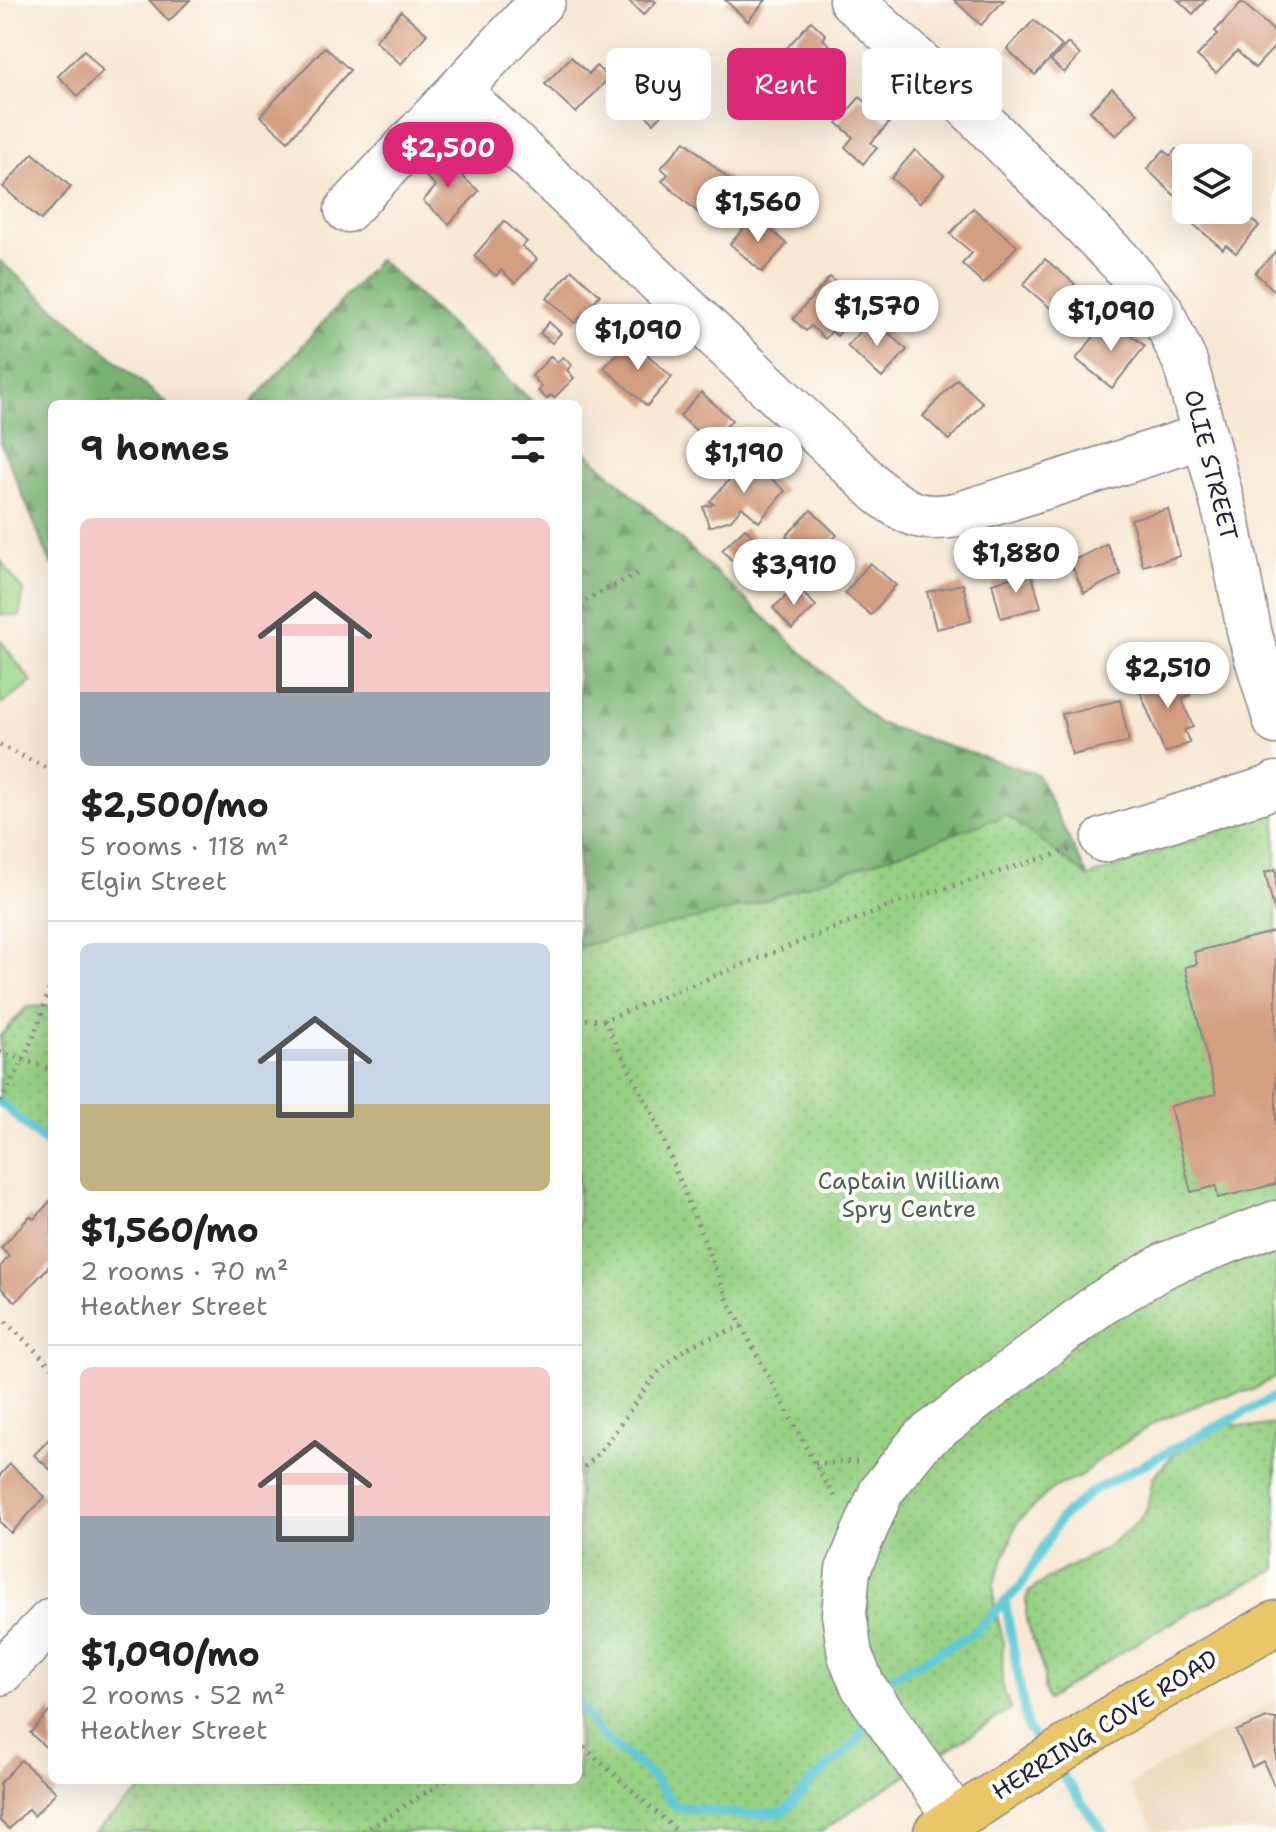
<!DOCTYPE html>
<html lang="en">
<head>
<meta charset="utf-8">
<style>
	:root { --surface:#fff; --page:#f6f6f6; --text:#222; --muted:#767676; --line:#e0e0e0; --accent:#db2777 }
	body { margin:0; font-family:"Shantell Sans",sans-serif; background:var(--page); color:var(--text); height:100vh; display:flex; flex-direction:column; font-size:30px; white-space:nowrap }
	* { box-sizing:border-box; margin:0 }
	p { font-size:26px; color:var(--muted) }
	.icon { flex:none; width:44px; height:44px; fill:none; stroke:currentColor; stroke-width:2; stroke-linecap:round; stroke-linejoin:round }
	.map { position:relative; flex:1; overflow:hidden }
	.sheet { position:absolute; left:48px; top:400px; width:534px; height:1384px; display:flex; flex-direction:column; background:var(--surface); border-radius:12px; box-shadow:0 8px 32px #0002 }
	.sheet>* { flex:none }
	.hud { position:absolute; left:606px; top:48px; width:550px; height:72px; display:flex; gap:16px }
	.fabs { position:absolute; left:1172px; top:144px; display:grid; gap:16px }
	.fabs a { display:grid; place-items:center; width:80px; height:80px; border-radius:12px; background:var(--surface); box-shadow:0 8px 32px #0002; font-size:40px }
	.price { position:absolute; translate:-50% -68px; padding:0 18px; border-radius:28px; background:#fff; color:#222; font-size:26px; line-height:52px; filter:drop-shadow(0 2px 4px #0008) }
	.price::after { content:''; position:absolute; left:50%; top:48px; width:24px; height:18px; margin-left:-12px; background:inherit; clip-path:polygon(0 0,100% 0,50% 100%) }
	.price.on { background:var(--accent); color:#fff }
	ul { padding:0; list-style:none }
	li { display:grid; align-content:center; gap:16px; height:424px; padding:0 32px }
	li+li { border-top:2px solid var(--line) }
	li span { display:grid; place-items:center; height:248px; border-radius:12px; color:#555 }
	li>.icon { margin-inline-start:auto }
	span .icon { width:144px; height:144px; fill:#fffc; stroke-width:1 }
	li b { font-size:34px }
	h2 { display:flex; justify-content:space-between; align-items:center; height:96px; padding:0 32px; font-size:34px }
	.tag { padding:0 28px; border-radius:12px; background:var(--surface); box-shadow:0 8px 32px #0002; font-size:28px; line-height:72px }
	.tag.on { background:var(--accent); color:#fff }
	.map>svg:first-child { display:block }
	.built { fill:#ecd7ba }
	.green { fill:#97d184; stroke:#5c7a60; stroke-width:2 }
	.forest { fill:url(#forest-firs); stroke:#4e6a56; stroke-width:2 }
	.park { fill:url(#park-dots); stroke:#5c7a60; stroke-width:2 }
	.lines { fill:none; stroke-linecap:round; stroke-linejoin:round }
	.stream { stroke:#5ec9d7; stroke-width:9 }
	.building { fill:#d49e80 }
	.minor-casing { stroke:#8c8588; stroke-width:47 }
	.major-casing { stroke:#8c8588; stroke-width:47 }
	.path { stroke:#8c8588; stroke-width:5; stroke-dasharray:2 6; stroke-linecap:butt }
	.minor { stroke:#fff; stroke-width:44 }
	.major { stroke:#e9c769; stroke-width:44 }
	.labels { text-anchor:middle; stroke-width:8; stroke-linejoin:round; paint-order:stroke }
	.street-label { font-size:24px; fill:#22223b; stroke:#fdfcf7 }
	.park-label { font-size:24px; fill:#4b5f55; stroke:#fdfcf7 }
</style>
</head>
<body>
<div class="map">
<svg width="1276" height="1832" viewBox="0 0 1276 1832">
	<defs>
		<pattern id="forest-firs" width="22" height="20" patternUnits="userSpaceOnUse" patternTransform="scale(2)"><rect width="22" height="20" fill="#79b372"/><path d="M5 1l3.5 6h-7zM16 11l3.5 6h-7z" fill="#63915f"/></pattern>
		<pattern id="park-dots" width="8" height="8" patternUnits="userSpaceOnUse" patternTransform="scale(2)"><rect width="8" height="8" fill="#97d184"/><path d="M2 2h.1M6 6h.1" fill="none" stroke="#82b373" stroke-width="1.8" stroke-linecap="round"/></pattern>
	</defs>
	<rect width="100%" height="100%" fill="#fdfcf7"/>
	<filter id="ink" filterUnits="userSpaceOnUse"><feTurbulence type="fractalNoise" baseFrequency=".0125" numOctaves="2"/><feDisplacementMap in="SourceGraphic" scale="16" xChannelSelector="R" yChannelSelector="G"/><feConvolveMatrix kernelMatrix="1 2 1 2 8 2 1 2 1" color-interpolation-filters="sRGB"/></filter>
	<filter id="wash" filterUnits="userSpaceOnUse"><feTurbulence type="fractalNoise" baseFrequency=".006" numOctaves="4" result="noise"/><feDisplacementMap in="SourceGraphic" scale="32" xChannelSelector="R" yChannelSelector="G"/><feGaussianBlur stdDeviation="1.8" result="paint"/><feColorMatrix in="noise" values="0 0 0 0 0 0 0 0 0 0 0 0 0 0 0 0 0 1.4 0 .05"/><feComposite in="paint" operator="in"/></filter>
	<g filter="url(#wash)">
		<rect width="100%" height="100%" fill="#f7e8d4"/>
		<path class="built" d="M1276,1700V1832H1155L1128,1785Z"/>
		<g class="green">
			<path d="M1,561L23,591L20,616L0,614Z"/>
			<path d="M0,640L32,682L2,704L0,701Z"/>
		</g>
		<g class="forest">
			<path d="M379,259L535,404H251Z"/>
			<path d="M0,261L167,404H52V566L0,441Z"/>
			<path d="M578,444L878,723L1037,774L1088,877L578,1515Z"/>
		</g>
		<g class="park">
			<path d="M1276,811V1376L1253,1390L1218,1397L1157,1421L1093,1464L1080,1477L1053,1488L1018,1521L994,1583V1604L1003,1639L1002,1683L1010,1710L861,1804L821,1832H94L153,1780H578V947L748,906L1007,815L1088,877Z"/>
			<path d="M52,1006V1151L0,1106V1036L27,1007Z"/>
			<path d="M1224,1423L1254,1427L1276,1424V1570C1195,1605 1121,1651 1048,1700L1044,1689V1672L1026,1620V1600L1029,1592L1050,1577L1104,1549L1138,1522L1147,1509L1153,1477L1174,1454L1199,1432Z"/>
		</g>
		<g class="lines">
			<g class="stream">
				<path d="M0,1102L52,1149"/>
				<path d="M1005,1601L1027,1727L1043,1750"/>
				<path d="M884,1690L890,1678L973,1633L1020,1587L1060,1519L1092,1491L1276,1396"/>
				<path d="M578,1703L600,1734L651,1776L675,1806L744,1815L784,1812L810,1783L855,1743L869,1717"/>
				<path d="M1057,1768L1103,1832"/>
			</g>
		</g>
		<g id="blocks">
			<g class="building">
				<path d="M149,0H190L169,21Z"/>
				<path d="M628,0H653L656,2L643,15Z"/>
				<path d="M725,0H766L748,21Z"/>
				<path d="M954,0H1004L981,25Z"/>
				<path d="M1178,0H1206L1193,14Z"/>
				<path d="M1242,2L1276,33V45L1255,68L1237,51L1216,73L1197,56L1218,34L1215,31Z"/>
				<path d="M401,11L427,34L401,64L375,41Z"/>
				<path d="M1034,20L1062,46L1035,75L1007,49Z"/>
				<path d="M811,21L826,35L823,39L834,49L802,85L782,67L791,56L785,50Z"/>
				<path d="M1068,43L1080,55L1064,73L1051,61Z"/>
				<path d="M325,47L350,70L288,141L260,116Z"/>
				<path d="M84,50L103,71L78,96L58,76Z"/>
				<path d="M571,57L589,74L596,66L609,78L576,113L545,84Z"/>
				<path d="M656,66L683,92L654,123L627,98Z"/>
				<path d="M1112,88L1138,113L1116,136L1090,111Z"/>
				<path d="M860,97L889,123L871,143L877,148L863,164L845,147L853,137L837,123Z"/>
				<path d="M685,141L732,182L702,216L662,181L668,174L661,168Z"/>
				<path d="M1176,149L1186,158V183L1174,195L1147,169L1164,150L1170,156Z"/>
				<path d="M915,150L944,175L920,203L891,178Z"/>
				<path d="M33,153L71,187L41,220L3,187Z"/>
				<path d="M439,156L479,191L449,224L423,201L436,186L423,174Z"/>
				<path d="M1238,199L1250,208L1245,214L1259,226L1236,253L1226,245L1223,249L1192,223L1203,210H1238Z"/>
				<path d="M973,208L1017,246L984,284L962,264L972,253L950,234Z"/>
				<path d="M755,216L787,244L762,272L730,244Z"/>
				<path d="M504,221L527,242L522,246L537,259L515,283L501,270L496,276L474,256Z"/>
				<path d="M1276,251V292L1255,273Z"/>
				<path d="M1045,259L1075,284L1053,310L1023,285Z"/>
				<path d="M572,270L600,295L575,323L547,298Z"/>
				<path d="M830,277L863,306L837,336L832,331L825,339L811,326L806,331L793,319Z"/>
				<path d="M873,318L907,350L882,378L847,346Z"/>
				<path d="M1109,318L1145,346L1112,388L1076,359Z"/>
				<path d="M549,322L561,333L552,343L540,333Z"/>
				<path d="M630,339L672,377L647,406L604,368Z"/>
				<path d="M551,356L557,362L563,357L572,365L567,370L574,378L554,398L551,395L547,399L538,391L542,387L532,376Z"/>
				<path d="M957,379L983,403L949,440L923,416Z"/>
				<path d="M701,392L732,420L711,444L680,416Z"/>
				<path d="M749,458L785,491L759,522L742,507L731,520L709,527L703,507L714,504L710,501Z"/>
				<path d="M1168,509L1180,556L1143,566L1131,519Z"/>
				<path d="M811,510L837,535L808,566L786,545L791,540L786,536Z"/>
				<path d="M745,528L762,546L739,568L722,550Z"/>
				<path d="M1107,544L1121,575L1084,593L1070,562Z"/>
				<path d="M870,563L896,585L871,615L845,593Z"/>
				<path d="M1031,572L1041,607L1001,618L992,583Z"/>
				<path d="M963,584L971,621L936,629L927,592Z"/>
				<path d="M797,586L816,606L792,629L773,608Z"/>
				<path d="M1179,670L1190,695L1182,699L1193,727L1184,730L1190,743L1165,753L1138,687Z"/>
				<path d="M1120,700L1129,742L1072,755L1062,714Z"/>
				<path d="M1276,869V913H1275L1265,872Z"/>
				<path d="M1276,931V1184L1218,1198L1216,1186L1191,1192L1170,1106L1216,1094L1185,967L1197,964L1194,952Z"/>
				<path d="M52,1199V1263L16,1302L0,1287V1267L9,1256L1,1248L30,1216L34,1219Z"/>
				<path d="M52,1436V1471L34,1455Z"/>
				<path d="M10,1464L45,1497L11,1533L0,1522V1475Z"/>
				<path d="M52,1709V1753L30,1733Z"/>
				<path d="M1267,1718L1276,1719V1790L1263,1761L1252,1767L1236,1731Z"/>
				<path d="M21,1760L56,1792L34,1816L28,1809L9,1829L0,1821V1783Z"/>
			</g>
		</g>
	</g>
	<g filter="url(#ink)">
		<use href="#blocks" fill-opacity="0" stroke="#8c8588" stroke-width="2"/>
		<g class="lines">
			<g class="minor-casing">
				<g id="minor">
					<path d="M851,0L964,103L1121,262L1160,309L1185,362L1228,524L1250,635L1276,722"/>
					<path d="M459,91L879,492C908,515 924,522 960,514L1204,436"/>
					<path d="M347,210L543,0"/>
					<path d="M1104,840L1270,788L1276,784"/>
					<path d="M0,1673L52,1620"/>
					<path d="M956,1818L863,1686L850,1655L844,1614L848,1570L882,1490L922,1440L1100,1304L1167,1264L1276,1223"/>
				</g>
			</g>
			<g class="major-casing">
				<path id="major" d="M936,1832L1138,1701L1276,1623"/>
			</g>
			<g class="path">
				<path d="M578,604L637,574"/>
				<path d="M0,745L52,771"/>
				<path d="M578,1019L604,1020L895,904L1072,849"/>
				<path d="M604,1020L653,1115L728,1300L815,1464L837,1500"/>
				<path d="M0,1052L52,1070"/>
				<path d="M0,1101C24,1064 42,1021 52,978"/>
				<path d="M0,1316L52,1367"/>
				<path d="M815,1464L859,1461"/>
				<path d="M578,1472C621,1440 638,1380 684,1350C701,1339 724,1334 742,1326"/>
				<path d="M578,1742L678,1832"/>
				<path d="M363,1832L446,1780"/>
			</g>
			<use href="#minor" class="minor"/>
			<use href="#major" class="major"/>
		</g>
	</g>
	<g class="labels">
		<g class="street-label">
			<text transform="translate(1211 465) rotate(76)" y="8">OLIE STREET</text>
			<text transform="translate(1105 1725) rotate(-32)" y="8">HERRING COVE ROAD</text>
		</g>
		<g class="park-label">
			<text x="909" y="1189">Captain William<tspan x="909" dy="28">Spry Centre</tspan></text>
		</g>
	</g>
</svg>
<div class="fabs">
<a><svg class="icon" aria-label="layers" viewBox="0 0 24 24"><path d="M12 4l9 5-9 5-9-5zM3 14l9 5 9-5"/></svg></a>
</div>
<b class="price on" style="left:448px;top:190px">$2,500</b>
<b class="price" style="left:758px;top:244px">$1,560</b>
<b class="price" style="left:877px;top:348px">$1,570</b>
<b class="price" style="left:1111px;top:353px">$1,090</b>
<b class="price" style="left:638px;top:372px">$1,090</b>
<b class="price" style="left:744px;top:495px">$1,190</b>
<b class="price" style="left:1016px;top:595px">$1,880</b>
<b class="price" style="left:794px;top:607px">$3,910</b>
<b class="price" style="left:1168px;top:710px">$2,510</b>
<div class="hud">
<a class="tag">Buy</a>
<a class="tag on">Rent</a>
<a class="tag">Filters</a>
</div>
<section class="sheet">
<h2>9 homes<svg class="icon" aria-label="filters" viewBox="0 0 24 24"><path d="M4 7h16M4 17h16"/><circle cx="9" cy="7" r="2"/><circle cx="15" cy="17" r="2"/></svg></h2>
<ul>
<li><span style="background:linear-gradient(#f6c9c9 70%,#9aa5b1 0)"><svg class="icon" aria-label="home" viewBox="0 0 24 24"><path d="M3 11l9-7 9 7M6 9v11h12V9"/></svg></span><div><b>$2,500/mo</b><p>5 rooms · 118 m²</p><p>Elgin Street</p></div></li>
<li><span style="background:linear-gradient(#c9d6e8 65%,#c2b280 0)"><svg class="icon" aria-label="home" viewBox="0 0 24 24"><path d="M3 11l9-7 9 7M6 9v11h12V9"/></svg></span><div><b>$1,560/mo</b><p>2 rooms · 70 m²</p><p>Heather Street</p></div></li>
<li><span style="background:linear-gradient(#f6c9c9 60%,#9aa5b1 0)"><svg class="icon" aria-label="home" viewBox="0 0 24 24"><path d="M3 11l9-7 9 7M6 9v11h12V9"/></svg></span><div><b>$1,090/mo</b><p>2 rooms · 52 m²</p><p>Heather Street</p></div></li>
</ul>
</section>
</div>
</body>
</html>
